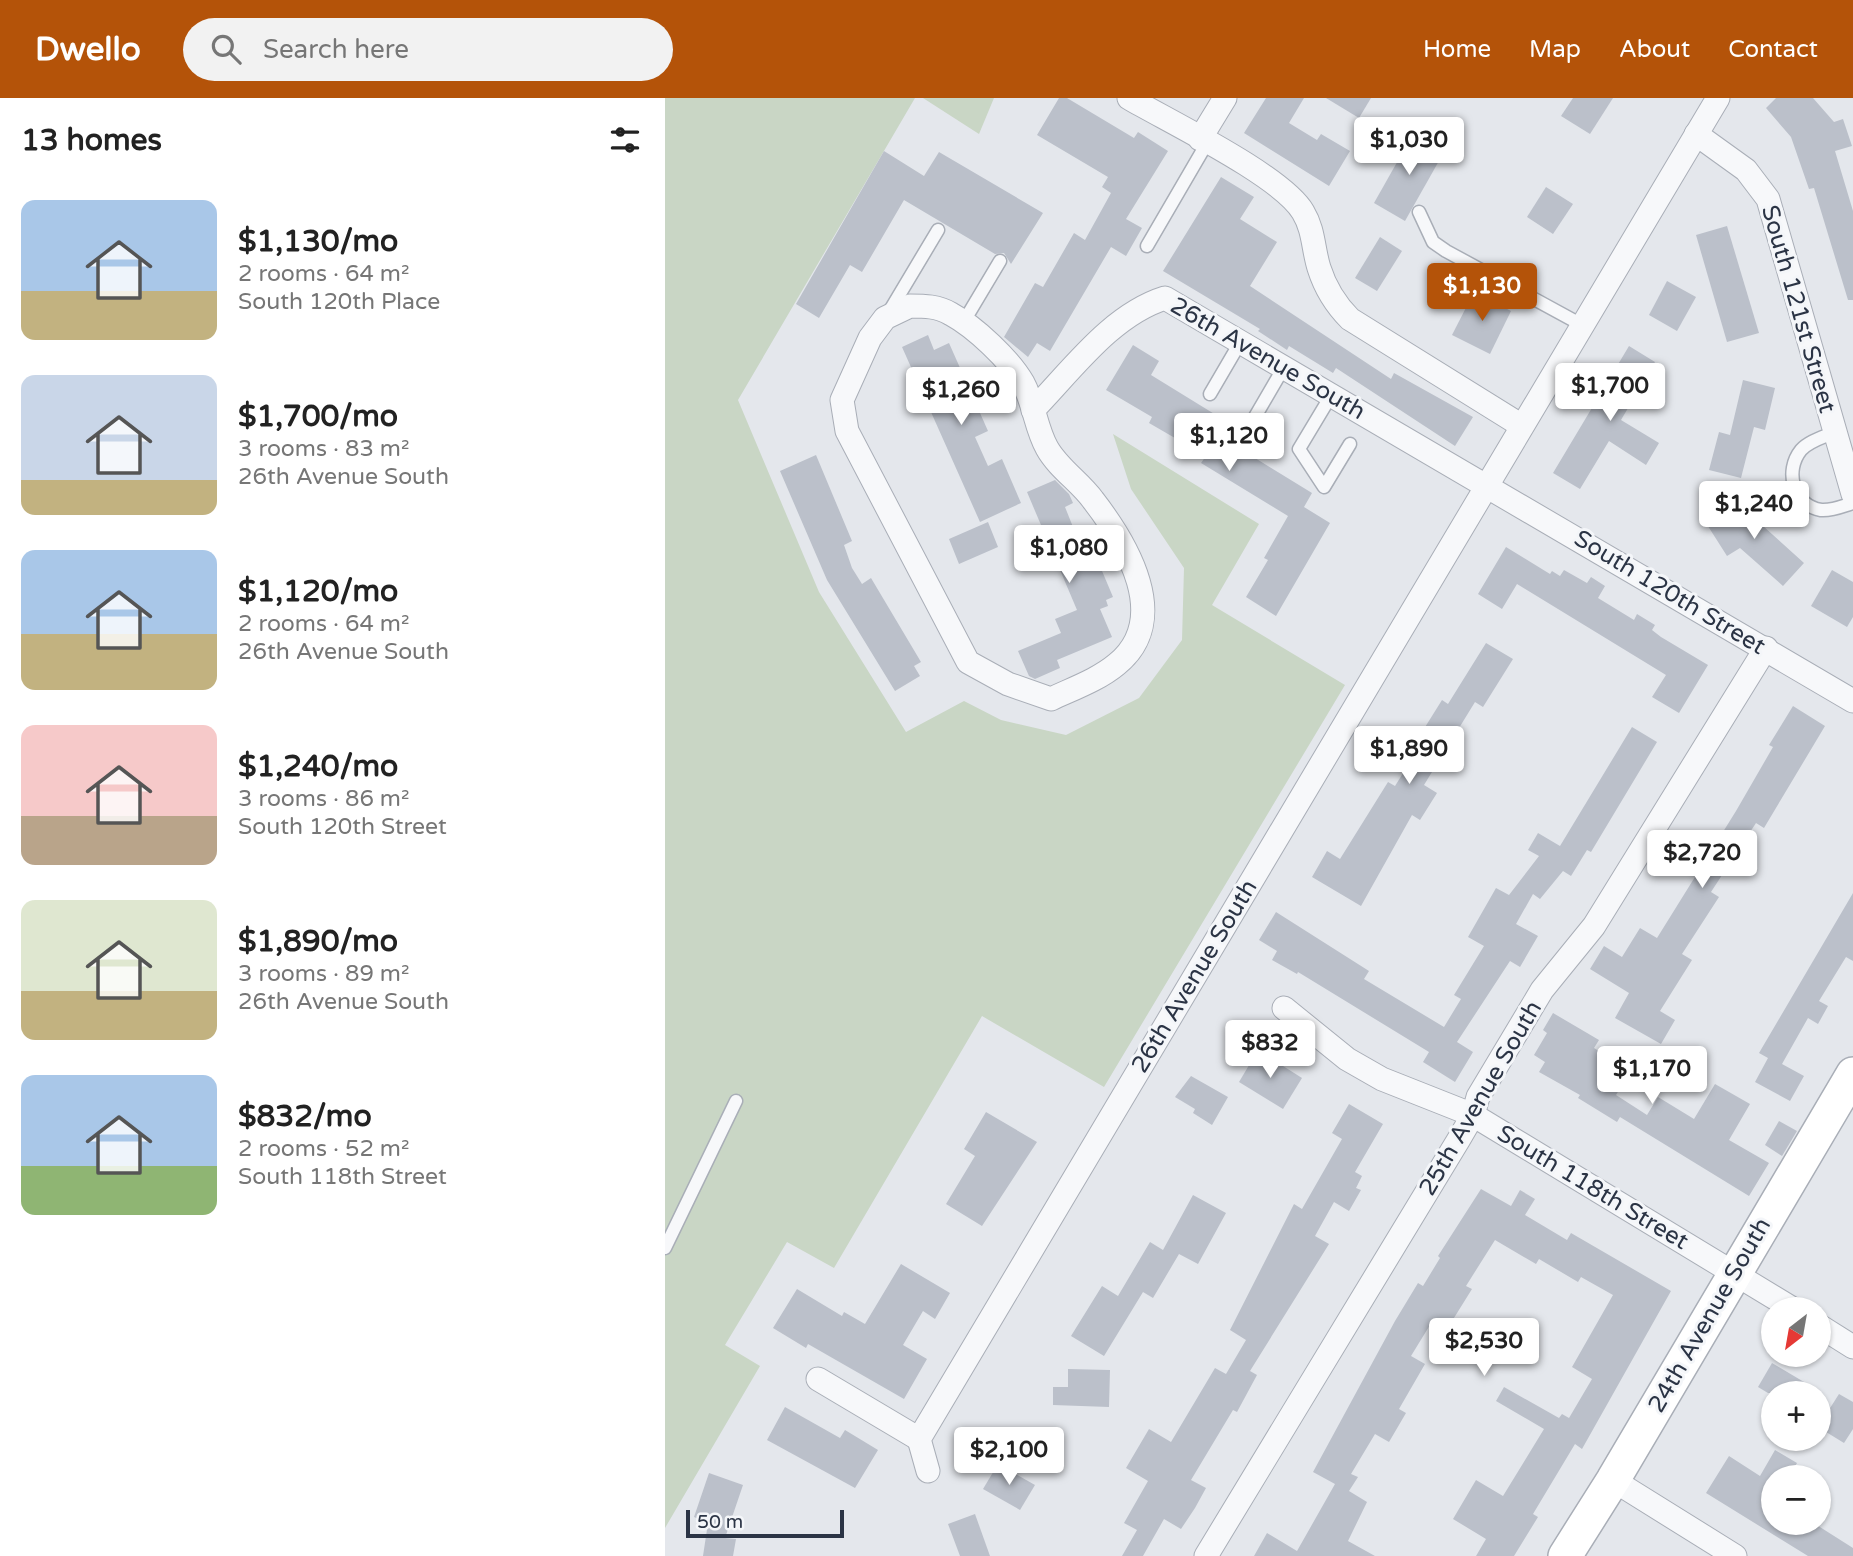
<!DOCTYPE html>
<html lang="en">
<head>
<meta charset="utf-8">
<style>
	:root { --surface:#fff; --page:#f2f2f2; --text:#222; --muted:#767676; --accent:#b45309 }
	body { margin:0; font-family:"Varela Round",sans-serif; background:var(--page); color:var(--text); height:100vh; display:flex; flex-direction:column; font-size:26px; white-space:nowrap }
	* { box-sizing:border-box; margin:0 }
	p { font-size:23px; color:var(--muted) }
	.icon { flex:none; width:38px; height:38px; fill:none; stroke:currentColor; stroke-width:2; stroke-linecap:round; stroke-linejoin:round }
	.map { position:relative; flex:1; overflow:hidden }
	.side { display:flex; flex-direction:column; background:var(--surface); width:665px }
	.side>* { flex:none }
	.needle { width:46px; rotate:211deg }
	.controls { position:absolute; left:1096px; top:1199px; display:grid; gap:14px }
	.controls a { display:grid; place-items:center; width:70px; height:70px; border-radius:50%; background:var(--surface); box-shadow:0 2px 5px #0004; font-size:35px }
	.scale { position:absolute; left:21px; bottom:18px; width:158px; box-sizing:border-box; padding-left:7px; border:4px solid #2b3445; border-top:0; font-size:19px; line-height:24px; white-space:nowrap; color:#2b3445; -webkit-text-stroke:5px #f4f6f9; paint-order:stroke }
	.price { position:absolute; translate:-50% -60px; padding:0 16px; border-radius:7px; background:#fff; color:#222; font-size:23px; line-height:46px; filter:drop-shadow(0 2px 4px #0008) }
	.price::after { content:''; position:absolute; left:50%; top:42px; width:21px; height:16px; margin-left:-10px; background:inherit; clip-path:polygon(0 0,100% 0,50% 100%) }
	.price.active { background:var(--accent); color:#fff }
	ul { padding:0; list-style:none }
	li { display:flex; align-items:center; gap:21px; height:175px; padding:0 21px }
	li span { display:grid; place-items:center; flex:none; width:196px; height:140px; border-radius:14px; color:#555 }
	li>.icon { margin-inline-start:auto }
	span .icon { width:84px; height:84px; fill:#fffc; stroke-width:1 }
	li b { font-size:30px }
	h2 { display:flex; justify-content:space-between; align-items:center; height:84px; padding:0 21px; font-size:30px }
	header { display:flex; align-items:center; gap:42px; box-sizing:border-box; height:98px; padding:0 35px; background:var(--accent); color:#fff }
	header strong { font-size:33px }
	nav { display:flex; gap:38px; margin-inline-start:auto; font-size:24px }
	.search { width:490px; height:63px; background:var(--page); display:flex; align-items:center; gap:18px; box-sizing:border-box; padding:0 24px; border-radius:38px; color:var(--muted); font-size:26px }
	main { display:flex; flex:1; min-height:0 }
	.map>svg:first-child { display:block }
	.green { fill:#c9d6c5 }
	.building { fill:#bbc0ca }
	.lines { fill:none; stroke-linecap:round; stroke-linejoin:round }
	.lane-casing { stroke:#a9aeb7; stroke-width:15 }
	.street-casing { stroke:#a9aeb7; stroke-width:25 }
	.secondary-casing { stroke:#a9aeb7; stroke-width:36 }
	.lane { stroke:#f7f8fa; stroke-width:12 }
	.street { stroke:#f7f8fa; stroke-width:23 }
	.secondary { stroke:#fff; stroke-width:33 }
	.labels { text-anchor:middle; stroke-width:6; stroke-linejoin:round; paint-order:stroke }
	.street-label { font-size:24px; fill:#2b3445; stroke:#f4f6f9 }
</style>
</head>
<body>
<header>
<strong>Dwello</strong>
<div class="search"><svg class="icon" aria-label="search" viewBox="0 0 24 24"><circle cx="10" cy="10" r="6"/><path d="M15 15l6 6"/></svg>Search here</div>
<nav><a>Home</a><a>Map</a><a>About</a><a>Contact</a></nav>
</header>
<main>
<section class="side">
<h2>13 homes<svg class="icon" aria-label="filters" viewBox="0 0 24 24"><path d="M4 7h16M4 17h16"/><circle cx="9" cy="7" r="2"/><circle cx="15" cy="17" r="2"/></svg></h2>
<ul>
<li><span style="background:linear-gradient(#a9c7e8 65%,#c2b280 0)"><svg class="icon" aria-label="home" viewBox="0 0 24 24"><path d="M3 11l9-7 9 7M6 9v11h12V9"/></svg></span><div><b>$1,130/mo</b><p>2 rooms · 64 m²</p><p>South 120th Place</p></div></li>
<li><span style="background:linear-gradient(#c9d6e8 75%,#c2b280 0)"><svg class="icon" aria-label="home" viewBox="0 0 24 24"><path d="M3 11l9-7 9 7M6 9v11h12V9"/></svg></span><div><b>$1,700/mo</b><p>3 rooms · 83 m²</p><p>26th Avenue South</p></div></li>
<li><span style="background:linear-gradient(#a9c7e8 60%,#c2b280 0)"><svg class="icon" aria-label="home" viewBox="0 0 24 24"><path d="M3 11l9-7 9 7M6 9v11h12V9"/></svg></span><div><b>$1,120/mo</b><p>2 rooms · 64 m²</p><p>26th Avenue South</p></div></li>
<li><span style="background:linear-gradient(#f6c9c9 65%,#b9a48a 0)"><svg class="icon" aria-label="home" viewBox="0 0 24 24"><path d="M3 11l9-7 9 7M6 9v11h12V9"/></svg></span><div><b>$1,240/mo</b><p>3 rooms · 86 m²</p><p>South 120th Street</p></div></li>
<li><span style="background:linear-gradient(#dfe7d0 65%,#c2b280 0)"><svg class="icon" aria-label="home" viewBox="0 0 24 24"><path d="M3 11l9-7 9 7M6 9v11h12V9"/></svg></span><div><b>$1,890/mo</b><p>3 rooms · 89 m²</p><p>26th Avenue South</p></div></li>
<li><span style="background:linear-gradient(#a9c7e8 65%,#8fb573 0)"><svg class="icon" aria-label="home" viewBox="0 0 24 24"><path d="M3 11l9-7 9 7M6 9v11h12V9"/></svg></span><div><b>$832/mo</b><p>2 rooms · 52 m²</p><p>South 118th Street</p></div></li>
</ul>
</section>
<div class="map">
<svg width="1188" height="1458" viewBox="0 0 1188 1458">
	<rect width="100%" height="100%" fill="#e4e7ec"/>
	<g class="green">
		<path d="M0,0H250L73,302L154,494L241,634L299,603L336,622L401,637L474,600L517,542L519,470L466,391L448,336L594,426L547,507L680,587L439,989L317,918L169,1170L122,1144L60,1247L95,1268L0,1430Z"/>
		<path d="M258,0H329L314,36Z"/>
	</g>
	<g class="building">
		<path d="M394,0H402L469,40L473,34L503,53L461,121L477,130L461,158L446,149L385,253L372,245L363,259L339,239L370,185L378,189L409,135L420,142L446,95L437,89L443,79L372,37Z"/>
		<path d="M601,0H639L624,25L652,42L656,36L685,53L664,88L579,35Z"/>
		<path d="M661,0H706L694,20Z"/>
		<path d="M908,0H948L925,36L896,18Z"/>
		<path d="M1111,0H1148L1169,24L1178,21L1187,48L1170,53L1188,113V202H1183L1149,90L1144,91L1126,39L1101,10Z"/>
		<path d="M748,36L779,54L740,123L709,105Z"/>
		<path d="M219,53L259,78L274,54L378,115L346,166L339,155L330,156L239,102L197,174L185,167L154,220L131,206Z"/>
		<path d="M556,79L589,99L575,121L612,144L585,188L726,281L729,275L808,319L790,348L671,270L668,275L624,248L622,252L593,233L595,231L498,173Z"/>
		<path d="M881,89L908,106L888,136L862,119Z"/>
		<path d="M1062,128L1094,235L1062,244L1031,137Z"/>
		<path d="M715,139L737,153L712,193L690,180Z"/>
		<path d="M1002,183L1031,199L1012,233L984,217Z"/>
		<path d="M809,194L846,213L825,256L787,237Z"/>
		<path d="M263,237L269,252L284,245L323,333L310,339L323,368L337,361L356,405L315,424L237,249Z"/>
		<path d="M468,247L494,263L486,277L564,325L556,339L647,395L639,409L665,425L611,518L581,499L603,462L599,460L623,418L536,365L541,358L484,325L487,319L441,292Z"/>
		<path d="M964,248L990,264L956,322L994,345L981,367L944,343L915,391L888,375Z"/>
		<path d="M1078,282L1110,290L1100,332L1089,329L1076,380L1044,372L1054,334L1065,337Z"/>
		<path d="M151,357L187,443L179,447L187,470L197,486L206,480L256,564L249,568L255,578L230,593L162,482L115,373Z"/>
		<path d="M390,382L404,396L408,405L400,409L412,439L421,435L448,499L441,502L443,508L435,511L447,539L392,562L395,570L370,581L364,578L353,553L396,535L390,521L412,512L362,394Z"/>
		<path d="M1079,400L1098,428L1139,465L1118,488L1075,450L1062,458L1041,425Z"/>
		<path d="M323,424L333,449L294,466L284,441Z"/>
		<path d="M841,449L885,476L887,473L895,478L899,472L922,485L926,479L940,488L933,500L969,522L972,516L990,527L987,532L996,539L1043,567L1014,615L987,599L1001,577L852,486L837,511L813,496Z"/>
		<path d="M1167,472L1188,484V519L1182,529L1146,508Z"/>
		<path d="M821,545L848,561L818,609L810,604L759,687L772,695L755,722L747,717L696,808L647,779L662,753L675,761L723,684L730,688L752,653L747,650L777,602L783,606Z"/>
		<path d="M1128,608L1160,628L1099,730L1091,725L1046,794L1054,799L1017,856L1027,862L995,913L1010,922L996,946L950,920L964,895L925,871L939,848L957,859L975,830L992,840L1071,713L1108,649L1104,647Z"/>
		<path d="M967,629L992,644L926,754L922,752L906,778L898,773L875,801L868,796L851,826L873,838L855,869L845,863L792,944L808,954L790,984L758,964L764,954L633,874L632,876L607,862L612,853L594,842L611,814L704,873L699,881L779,929L796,901L789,897L819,848L803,839L831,790L844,797L874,758L863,752L873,735L895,748Z"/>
		<path d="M1188,795V863L1181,859L1154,903L1163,908L1153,926L1143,920L1117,966L1139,978L1125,1003L1090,984L1103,960L1094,955Z"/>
		<path d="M888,915L934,942L929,950L966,973L951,997L982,1017L993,999L1029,1021L1050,986L1085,1006L1064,1042L1104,1065L1084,1098L955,1019L952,1024L913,1000L915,997L874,974L880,964L869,957L882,935L878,932Z"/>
		<path d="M593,952L637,980L618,1011L574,984Z"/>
		<path d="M526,978L563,999L547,1027L528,1015L530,1011L510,999Z"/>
		<path d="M684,1006L718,1026L690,1074L697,1078L691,1090L696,1092L684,1113L669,1104L650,1138L664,1146L585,1273L592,1277L572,1314L568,1312L526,1382L541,1390L530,1410L516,1431L499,1421L478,1458H457L472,1432L459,1425L483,1383L461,1370L484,1331L506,1344L550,1270L561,1276L581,1242L565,1232L629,1106L637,1111L677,1041L667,1035Z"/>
		<path d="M321,1014L372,1044L317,1128L281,1106L310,1058L299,1051Z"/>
		<path d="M1114,1023L1132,1033L1117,1058L1100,1047Z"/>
		<path d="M816,1091L846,1108L855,1092L870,1101L860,1117L902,1142L906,1135L1006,1193L917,1351L910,1346L868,1416L873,1419L849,1458H811L821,1441L788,1421L811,1382L838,1398L879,1331L831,1303L839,1289L894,1320L897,1316L904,1320L927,1281L907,1269L948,1197L916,1179L913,1184L874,1161L871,1166L830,1142L801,1188L807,1191L779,1236L765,1227L746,1258L760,1266L734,1311L741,1315L724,1344L710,1336L686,1376L693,1379L684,1393L702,1404L683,1443L710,1458H589L602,1435L632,1453L670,1386L648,1374L730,1223L753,1185L758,1188L775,1160L773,1158Z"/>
		<path d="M528,1097L561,1115L533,1166L514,1156L488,1200L478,1194L439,1258L406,1238L437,1188L453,1198L485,1144L498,1152Z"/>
		<path d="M236,1166L285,1195L270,1221L258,1213L238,1247L262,1261L239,1301L143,1246L141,1250L108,1230L132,1191L177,1218L179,1214L200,1226Z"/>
		<path d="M1107,1265L1139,1284L1132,1295H1103L1093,1289Z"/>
		<path d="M403,1271L445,1272L444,1309L388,1307V1289H403Z"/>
		<path d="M1174,1296L1188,1304V1331L1179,1345L1153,1329Z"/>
		<path d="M120,1309L175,1340L180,1332L213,1352L190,1390L102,1342Z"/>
		<path d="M1110,1352L1132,1365L1124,1379H1108V1424H1147L1188,1450V1458H1143L1041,1395L1064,1358L1095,1378Z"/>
		<path d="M333,1366L370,1387L355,1412L318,1391Z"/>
		<path d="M44,1375L78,1387L60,1440L71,1441L68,1458H38L43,1425L29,1419Z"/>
		<path d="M310,1416L325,1458H295L283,1426Z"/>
	</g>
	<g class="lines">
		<g class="lane-casing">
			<g id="lane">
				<path d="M754,114L768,144L781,153L917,227"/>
				<path d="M482,148L542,45"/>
				<path d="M224,214L273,132"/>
				<path d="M298,225L335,163"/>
				<path d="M545,296L576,243"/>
				<path d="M667,296L634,351L659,389L685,346"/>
				<path d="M587,324L619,269"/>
				<path d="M1170,334C1159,339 1144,343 1136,352C1119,373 1128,407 1156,412C1167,413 1178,408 1188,405"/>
				<path d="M0,1150L71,1003"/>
			</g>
		</g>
		<g class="street-casing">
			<g id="street">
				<path d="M464,0C505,24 617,78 638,114C649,132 648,151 654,170C660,189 671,207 685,221L857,328"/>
				<path d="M1031,36L1081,72L1103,101L1188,396"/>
				<path d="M535,41L560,0"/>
				<path d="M245,208C259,208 273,208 286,216C310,229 345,262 358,285C369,305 371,331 382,350C393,370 415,384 428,402C462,446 507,521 452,566C433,582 407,591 386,601L343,586L303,564L182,333L177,302L205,240L220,220Z"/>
				<path d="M368,312C407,272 446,217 500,200L1188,603"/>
				<path d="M619,910L682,961L717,981L808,1017L1128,1211"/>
				<path d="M1153,1227L1188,1249"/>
				<path d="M153,1281L254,1341"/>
				<path d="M263,1373L254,1341L1053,0"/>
				<path d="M948,1382L1070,1458"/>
				<path d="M541,1458L794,1041L808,1017L813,999L877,892L929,828L1101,550"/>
			</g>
		</g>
		<g class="secondary-casing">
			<path id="secondary" d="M900,1458L948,1382L1188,976"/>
		</g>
		<use href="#lane" class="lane"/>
		<use href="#street" class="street"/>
		<use href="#secondary" class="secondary"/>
	</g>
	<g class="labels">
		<g class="street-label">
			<text transform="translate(1134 211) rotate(74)" y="8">South 121st Street</text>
			<text transform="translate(603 260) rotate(30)" y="8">26th Avenue South</text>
			<text transform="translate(1005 494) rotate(31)" y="8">South 120th Street</text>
			<text transform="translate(529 878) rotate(-59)" y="8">26th Avenue South</text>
			<text transform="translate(815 1000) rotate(-60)" y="8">25th Avenue South</text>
			<text transform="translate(928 1089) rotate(31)" y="8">South 118th Street</text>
			<text transform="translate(1044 1217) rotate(-60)" y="8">24th Avenue South</text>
		</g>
	</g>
</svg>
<div class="controls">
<a><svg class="needle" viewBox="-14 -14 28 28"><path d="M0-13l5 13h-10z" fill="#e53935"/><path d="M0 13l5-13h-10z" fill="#767676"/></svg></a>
<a>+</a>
<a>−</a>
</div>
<div class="scale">50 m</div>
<b class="price" style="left:744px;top:79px">$1,030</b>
<b class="price active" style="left:817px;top:225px">$1,130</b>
<b class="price" style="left:945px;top:325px">$1,700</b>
<b class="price" style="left:296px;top:329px">$1,260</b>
<b class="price" style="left:564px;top:375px">$1,120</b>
<b class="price" style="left:1089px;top:443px">$1,240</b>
<b class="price" style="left:404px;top:487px">$1,080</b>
<b class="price" style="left:744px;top:688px">$1,890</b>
<b class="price" style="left:1037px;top:792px">$2,720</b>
<b class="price" style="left:605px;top:982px">$832</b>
<b class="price" style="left:987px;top:1008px">$1,170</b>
<b class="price" style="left:819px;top:1280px">$2,530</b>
<b class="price" style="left:344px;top:1389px">$2,100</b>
</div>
</main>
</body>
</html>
